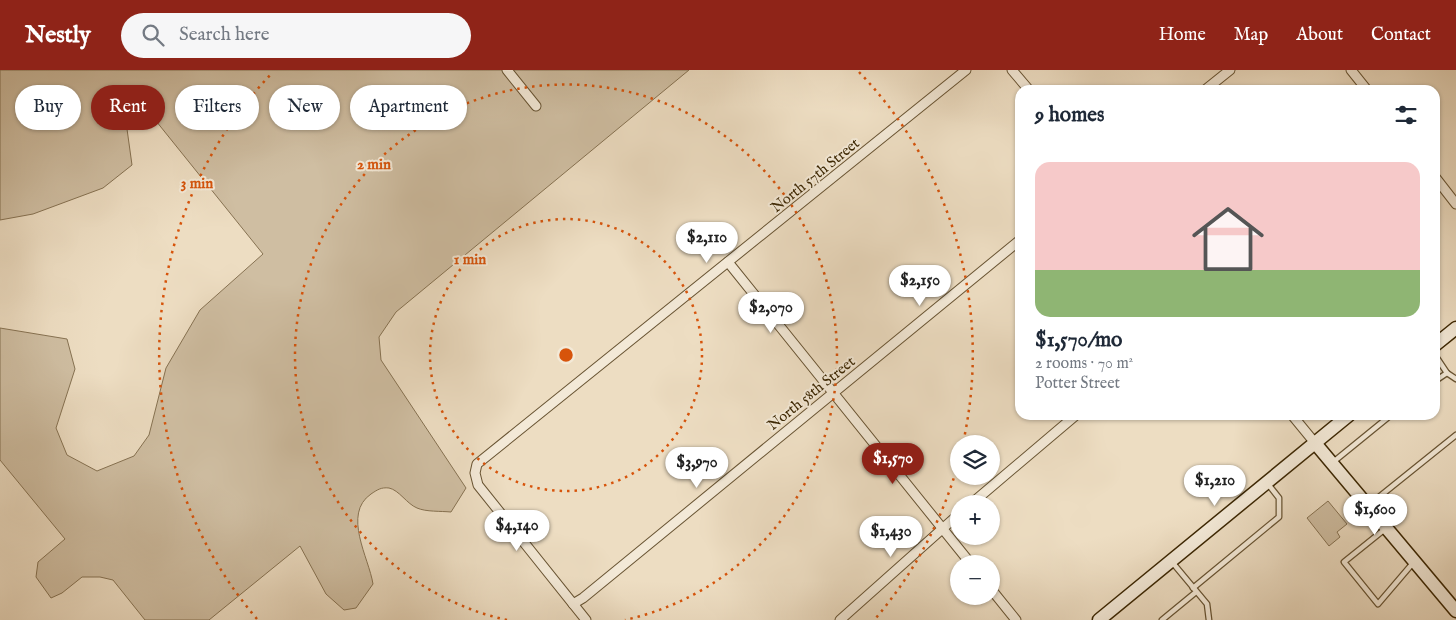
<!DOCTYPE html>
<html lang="en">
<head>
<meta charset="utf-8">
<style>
	:root { --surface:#fff; --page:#f6f6f7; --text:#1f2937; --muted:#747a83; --line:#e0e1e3; --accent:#8f2418 }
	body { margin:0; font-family:"IM FELL English",serif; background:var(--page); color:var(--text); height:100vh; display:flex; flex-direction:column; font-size:19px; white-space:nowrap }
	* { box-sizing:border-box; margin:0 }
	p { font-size:16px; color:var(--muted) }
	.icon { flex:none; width:28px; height:28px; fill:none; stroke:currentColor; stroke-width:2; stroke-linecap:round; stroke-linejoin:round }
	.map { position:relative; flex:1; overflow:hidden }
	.side { position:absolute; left:1015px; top:15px; width:425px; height:335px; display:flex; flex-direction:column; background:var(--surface); border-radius:15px; box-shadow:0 1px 4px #0004 }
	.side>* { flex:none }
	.top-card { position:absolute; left:15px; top:15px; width:475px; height:45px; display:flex; gap:10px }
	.buttons { position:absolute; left:950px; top:365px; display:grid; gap:10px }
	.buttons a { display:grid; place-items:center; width:50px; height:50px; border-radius:50%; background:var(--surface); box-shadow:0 1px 4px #0004; font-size:25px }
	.price { position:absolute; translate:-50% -42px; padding:0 11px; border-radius:18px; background:#fff; color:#222; font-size:16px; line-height:32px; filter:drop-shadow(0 1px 2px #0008) }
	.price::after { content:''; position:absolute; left:50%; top:30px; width:15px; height:11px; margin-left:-8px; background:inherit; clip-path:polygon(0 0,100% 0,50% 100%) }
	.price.active { background:var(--accent); color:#fff }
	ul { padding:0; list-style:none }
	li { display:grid; align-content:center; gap:10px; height:265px; padding:0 20px }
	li+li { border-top:1px solid var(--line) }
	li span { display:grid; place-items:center; height:155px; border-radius:15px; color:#555 }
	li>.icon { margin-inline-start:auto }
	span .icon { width:90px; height:90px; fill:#fffc; stroke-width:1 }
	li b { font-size:21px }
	h2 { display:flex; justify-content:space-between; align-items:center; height:60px; padding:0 20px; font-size:21px }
	.tag { padding:0 18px; border-radius:22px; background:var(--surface); box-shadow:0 1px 4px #0004; font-size:18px; line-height:45px }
	.tag.active { background:var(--accent); color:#fff }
	header { display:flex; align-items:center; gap:30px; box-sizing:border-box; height:70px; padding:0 25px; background:var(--accent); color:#fff }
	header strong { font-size:24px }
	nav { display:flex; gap:28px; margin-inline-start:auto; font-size:18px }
	.search { width:350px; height:45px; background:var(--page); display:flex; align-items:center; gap:12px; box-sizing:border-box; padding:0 18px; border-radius:28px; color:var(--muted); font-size:19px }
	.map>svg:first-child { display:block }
	.green { fill:#cfbea2; stroke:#867252 }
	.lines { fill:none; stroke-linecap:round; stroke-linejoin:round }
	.lane-casing { stroke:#685433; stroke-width:7 }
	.street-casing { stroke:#685433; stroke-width:11 }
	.secondary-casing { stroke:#3c2703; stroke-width:15 }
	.lane { stroke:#f3e9d7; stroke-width:4.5 }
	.street { stroke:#f3e9d7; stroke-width:9 }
	.secondary { stroke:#f3e9d7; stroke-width:12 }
	.ring { fill:none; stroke:#d7540b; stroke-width:2.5; stroke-dasharray:2.5 5 }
	.labels { text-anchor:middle; stroke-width:4; stroke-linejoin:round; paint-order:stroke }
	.street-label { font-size:15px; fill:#3c2703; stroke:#f3e9d7 }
	.centre { fill:#d7540b; stroke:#f3e9d7; stroke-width:2.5 }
	.ring-label { font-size:15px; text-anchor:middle; font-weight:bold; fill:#d7540b; stroke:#f3e9d7; stroke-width:4; stroke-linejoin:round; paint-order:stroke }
</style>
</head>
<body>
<header>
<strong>Nestly</strong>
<div class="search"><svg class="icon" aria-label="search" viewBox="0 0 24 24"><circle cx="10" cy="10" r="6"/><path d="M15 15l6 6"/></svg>Search here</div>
<nav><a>Home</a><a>Map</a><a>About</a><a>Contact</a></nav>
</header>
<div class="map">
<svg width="1456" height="550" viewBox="0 0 1456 550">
	<rect width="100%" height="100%" fill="#edddc2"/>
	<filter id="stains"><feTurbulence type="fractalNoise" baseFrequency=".004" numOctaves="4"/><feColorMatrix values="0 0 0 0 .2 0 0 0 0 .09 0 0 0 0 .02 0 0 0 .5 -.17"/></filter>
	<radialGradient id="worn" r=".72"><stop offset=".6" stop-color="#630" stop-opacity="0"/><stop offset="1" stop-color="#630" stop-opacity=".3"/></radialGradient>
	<g class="green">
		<path d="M0,0H689L396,242L379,267L381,290L466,418L451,442C441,441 426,442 417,438C407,434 399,420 389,418C381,417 377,420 371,424C342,444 369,488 373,514L356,538L344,540L326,524L300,476L209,550H145L113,510L100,507H82L62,523L51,528L36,507L38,492L65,469L0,390V258L67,269L75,299L56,358L67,385L97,401L134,386L149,365L166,298L200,240L263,184L152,46L127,59L132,95L103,118L33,144L0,150Z"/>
		<path d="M1328,431L1347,454L1337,462L1340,467L1329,476L1307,448Z"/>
	</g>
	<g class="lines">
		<g class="lane-casing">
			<g id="lane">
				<path d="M1435,285L1447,303"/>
				<path d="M1435,311L1447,303L1456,309"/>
				<path d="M1332,393L1391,345"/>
				<path d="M1369,435L1456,365"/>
				<path d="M1385,459L1344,492L1378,534L1413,493"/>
				<path d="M1172,492L1207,534L1209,550"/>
				<path d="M1193,518L1279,447V428L1268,414"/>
				<path d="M1162,550L1196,522"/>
			</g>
		</g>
		<g class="street-casing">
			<g id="street">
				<path d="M507,0L536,36"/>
				<path d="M1012,0L1029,20"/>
				<path d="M1351,0L1367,20"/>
				<path d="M1205,20L1230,0"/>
				<path d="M1435,107L1456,134"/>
				<path d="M728,192L971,494"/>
				<path d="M1292,345L1315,373"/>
				<path d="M971,434L1076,345"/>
				<path d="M991,519L1016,550"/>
				<path d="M573,534L583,528L1020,170"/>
				<path d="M586,550L478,415L475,403L477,394L966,0"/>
				<path d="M840,550L959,444"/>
			</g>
		</g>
		<g class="secondary-casing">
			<g id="secondary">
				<path d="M1435,275L1456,258"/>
				<path d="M1315,373L1456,541"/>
				<path d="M1099,550L1349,345"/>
			</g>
		</g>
		<use href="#lane" class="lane"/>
		<use href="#street" class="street"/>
		<use href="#secondary" class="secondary"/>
	</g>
	<g class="ring">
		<circle cx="566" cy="285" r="136"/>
		<path d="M507 550A271 271 0 1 1 625 550"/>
		<path d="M958 394A407 407 0 0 1 875 549M257 549A407 407 0 0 1 273 2M859 2A407 407 0 0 1 963 373"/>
	</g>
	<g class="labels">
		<g class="street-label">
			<text transform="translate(815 105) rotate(-39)" y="5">North 57th Street</text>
			<text transform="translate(811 323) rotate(-39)" y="5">North 58th Street</text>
		</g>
	</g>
	<circle cx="566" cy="285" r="8" class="centre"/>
	<g class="ring-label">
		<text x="374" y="99">2 min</text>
		<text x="197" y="118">3 min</text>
		<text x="470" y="194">1 min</text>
	</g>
	<rect width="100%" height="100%" filter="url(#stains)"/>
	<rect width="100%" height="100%" fill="url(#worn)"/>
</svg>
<div class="buttons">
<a><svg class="icon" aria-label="layers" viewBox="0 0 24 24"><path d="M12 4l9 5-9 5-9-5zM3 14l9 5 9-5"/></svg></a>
<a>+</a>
<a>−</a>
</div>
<b class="price" style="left:707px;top:194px">$2,110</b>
<b class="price" style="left:920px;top:237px">$2,150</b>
<b class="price" style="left:771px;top:264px">$2,070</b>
<b class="price active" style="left:893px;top:415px">$1,570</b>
<b class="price" style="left:697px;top:419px">$3,970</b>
<b class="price" style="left:1215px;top:437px">$1,210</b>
<b class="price" style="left:1375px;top:466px">$1,600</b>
<b class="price" style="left:517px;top:482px">$4,140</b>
<b class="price" style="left:891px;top:488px">$1,430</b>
<div class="top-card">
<a class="tag">Buy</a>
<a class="tag active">Rent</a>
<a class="tag">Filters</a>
<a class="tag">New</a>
<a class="tag">Apartment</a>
</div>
<section class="side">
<h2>9 homes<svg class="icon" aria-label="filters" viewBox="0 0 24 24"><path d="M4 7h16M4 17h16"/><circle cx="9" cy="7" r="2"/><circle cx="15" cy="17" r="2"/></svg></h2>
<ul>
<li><span style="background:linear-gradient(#f6c9c9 70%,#8fb573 0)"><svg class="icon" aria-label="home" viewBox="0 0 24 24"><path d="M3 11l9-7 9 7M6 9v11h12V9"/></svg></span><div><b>$1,570/mo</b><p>2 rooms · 70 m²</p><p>Potter Street</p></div></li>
</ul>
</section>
</div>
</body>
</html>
